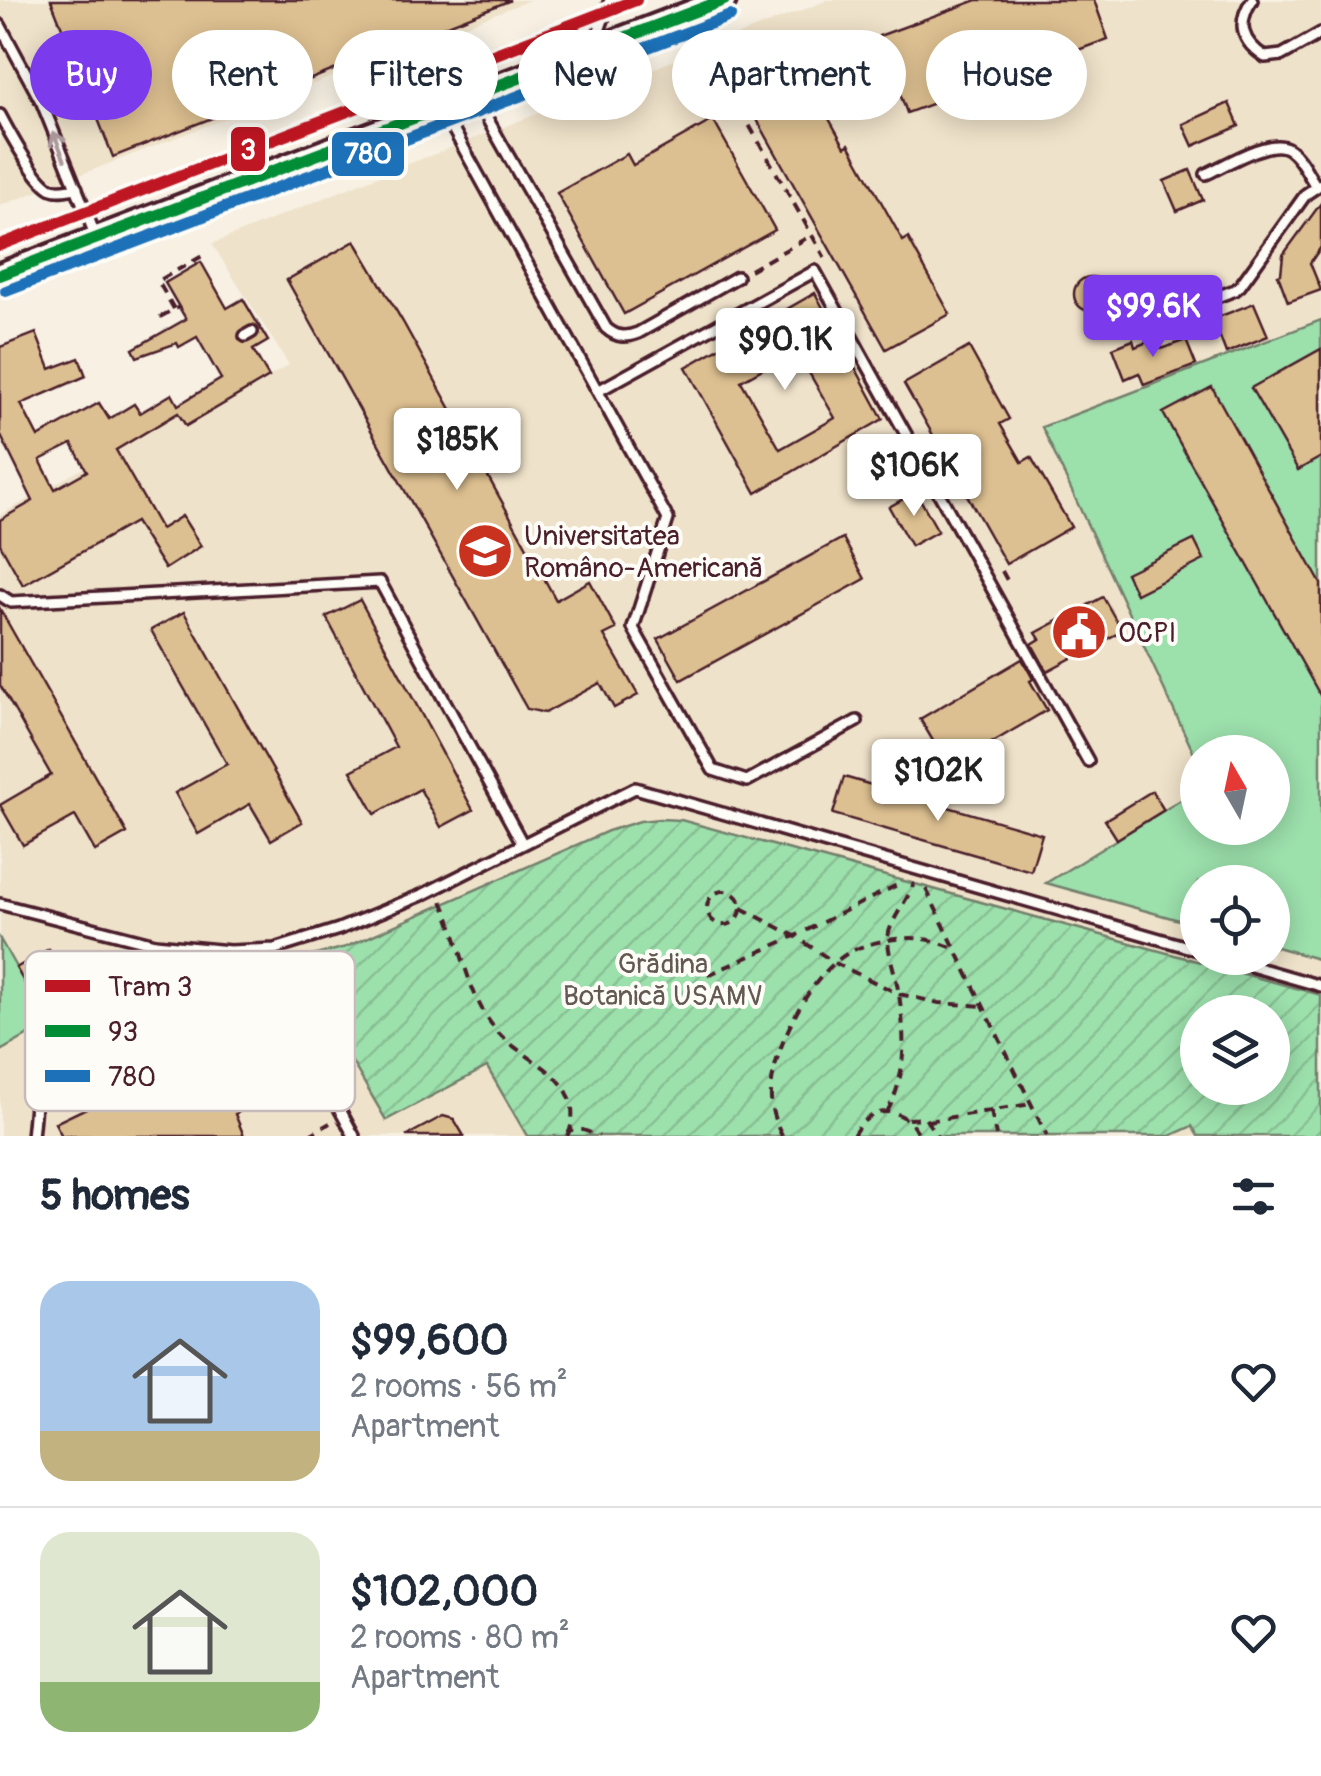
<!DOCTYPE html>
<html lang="en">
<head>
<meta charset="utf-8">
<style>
	:root { --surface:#fff; --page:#f2f2f3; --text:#1f2937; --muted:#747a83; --line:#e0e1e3; --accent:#7c3aed }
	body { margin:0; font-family:Pangolin,sans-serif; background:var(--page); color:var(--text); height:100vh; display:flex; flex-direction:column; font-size:38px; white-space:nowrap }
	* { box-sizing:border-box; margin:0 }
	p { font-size:32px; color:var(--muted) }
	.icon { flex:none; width:55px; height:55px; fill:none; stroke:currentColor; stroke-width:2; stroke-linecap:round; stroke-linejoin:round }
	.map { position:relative; height:1136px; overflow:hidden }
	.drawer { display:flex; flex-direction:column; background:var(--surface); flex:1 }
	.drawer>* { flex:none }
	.hud { position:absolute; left:30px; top:30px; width:1262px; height:90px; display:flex; gap:20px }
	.needle { width:65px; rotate:351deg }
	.buttons { position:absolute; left:1180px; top:735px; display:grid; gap:20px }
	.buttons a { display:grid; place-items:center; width:110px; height:110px; border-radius:50%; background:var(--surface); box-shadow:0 5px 25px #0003; font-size:50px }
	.price { position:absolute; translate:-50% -85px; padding:0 22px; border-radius:10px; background:#fff; color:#222; font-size:32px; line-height:65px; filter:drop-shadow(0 2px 5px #0008) }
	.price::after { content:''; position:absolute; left:50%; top:60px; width:30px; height:22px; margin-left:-15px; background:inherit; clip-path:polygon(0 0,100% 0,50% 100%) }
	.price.on { background:var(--accent); color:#fff }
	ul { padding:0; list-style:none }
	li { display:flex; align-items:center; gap:30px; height:250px; padding:0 40px }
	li+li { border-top:2px solid var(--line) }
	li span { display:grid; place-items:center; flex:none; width:280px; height:200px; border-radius:30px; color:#555 }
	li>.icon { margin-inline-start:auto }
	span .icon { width:120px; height:120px; fill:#fffc; stroke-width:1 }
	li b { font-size:42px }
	h2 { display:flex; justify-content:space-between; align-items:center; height:120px; padding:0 40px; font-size:42px }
	.chip { padding:0 35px; border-radius:45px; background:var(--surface); box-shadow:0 5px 25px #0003; font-size:35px; line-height:90px }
	.chip.on { background:var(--accent); color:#fff }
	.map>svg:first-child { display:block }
	.built { fill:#efe2ca; fill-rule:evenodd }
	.park { fill:#9ce0ac; stroke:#73806c; stroke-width:2.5 }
	.garden { fill:url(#garden-furrows); stroke:#73806c; stroke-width:2.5; fill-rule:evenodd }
	.building { fill:#ddc091; stroke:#4a1f2b; stroke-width:2.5; fill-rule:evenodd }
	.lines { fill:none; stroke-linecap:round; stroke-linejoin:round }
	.service-casing { stroke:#4a1f2b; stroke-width:16 }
	.tertiary-casing { stroke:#4a1f2b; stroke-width:30 }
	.path { stroke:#4a1f2b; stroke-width:4; stroke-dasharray:10 8; stroke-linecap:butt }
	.service { stroke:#fdfcf7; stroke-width:9 }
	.tertiary { stroke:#fdfcf7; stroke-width:22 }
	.bus-1-casing { stroke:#fdfcf7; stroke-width:20 }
	.bus-2-casing { stroke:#fdfcf7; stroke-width:20 }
	.bus-1 { stroke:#008d36; stroke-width:12 }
	.bus-2 { stroke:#1d71b8; stroke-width:12 }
	.tram-1-casing { stroke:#fdfcf7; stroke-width:20 }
	.tram-1 { stroke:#be1622; stroke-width:12 }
	.oneway { stroke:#ac999b }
	.labels { text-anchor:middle; stroke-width:8; stroke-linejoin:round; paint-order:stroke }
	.poi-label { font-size:28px; fill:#4a1f2b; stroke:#fdfcf7; text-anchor:start }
	.park-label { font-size:28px; fill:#635952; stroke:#fdfcf7 }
	.key { fill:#fdfcf7; stroke:#c7baba; stroke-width:2.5 }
	.key-label { font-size:28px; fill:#4a1f2b }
	.line-badge { stroke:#fdfcf7; stroke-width:4 }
	.badge-label { font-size:28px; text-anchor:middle; font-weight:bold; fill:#fff }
</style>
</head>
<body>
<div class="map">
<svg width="1321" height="1136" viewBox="0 0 1321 1136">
	<defs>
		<pattern id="garden-furrows" width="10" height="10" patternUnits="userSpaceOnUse" patternTransform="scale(2.5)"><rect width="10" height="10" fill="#9ce0ac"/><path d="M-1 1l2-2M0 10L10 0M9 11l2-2" fill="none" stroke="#88c094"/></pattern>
	</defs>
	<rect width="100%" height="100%" fill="#f7f0e3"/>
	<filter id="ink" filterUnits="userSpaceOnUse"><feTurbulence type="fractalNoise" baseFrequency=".01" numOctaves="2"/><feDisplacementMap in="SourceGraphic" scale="20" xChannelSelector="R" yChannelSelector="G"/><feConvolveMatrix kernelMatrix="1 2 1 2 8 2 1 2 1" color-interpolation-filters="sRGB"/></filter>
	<g filter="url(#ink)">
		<g class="built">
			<path d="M0,0H530L0,206Z"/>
			<path d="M828,0H1321V320L1042,428L1198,760L1197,790L1047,883L1197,925L1198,958H1272L1273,946L1321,960V1136H0V515L179,414L187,425L289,365L212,244L368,180ZM1198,1012H1272V1088H1198Z"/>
		</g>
		<g class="park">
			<path d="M1321,320V960L1273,946L1272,882H1198L1197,925L1046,883L1197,790L1198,828H1272V752H1198L1197,760L1042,427Z"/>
			<path d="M0,939L48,1024L0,1051Z"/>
		</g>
		<path class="garden" d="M659,819L681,820L1321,995V1136H1198L1192,1126L1170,1136H527L487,1067L386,1120L293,961L346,947L608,831L640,821ZM1198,1012H1272V1088H1198Z"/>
		<g class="building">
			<path d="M51,0H509V1L113,157Z"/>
			<path d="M977,0H1094L1108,39L907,113L879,36Z"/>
			<path d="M806,78L845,147L849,144L903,241L908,238L950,314L886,349L751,109Z"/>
			<path d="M1229,103L1239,126L1193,146L1183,124Z"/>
			<path d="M713,120L775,230L624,314L557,193L627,154L633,165Z"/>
			<path d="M1190,170L1203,200L1177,211L1164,181Z"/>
			<path d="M1321,203V247L1310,263L1321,290L1288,302L1278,275L1281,274L1283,255Z"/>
			<path d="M355,241L403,322L556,600L590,581L616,629L604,635L638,695L614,708L600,683L545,713L527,709L287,280Z"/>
			<path d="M201,262L227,308L243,299L268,341L253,350L269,377L186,426L178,413L116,450L161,529L182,516L201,546L165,569L135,522L23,585L0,544V520L33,501L0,434V347L36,333L50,369L79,358L86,376L21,404L38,437L99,403L109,419L134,404L140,413L172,394L178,405L221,379L197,337L179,347L177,343L137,357L133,349L186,319L165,283ZM72,444L87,471L55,489L40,460Z"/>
			<circle cx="1091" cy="294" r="17"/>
			<path d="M815,293L883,419L756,493L686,367ZM796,350L835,418L780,449L741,381Z"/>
			<path d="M1254,303L1268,336L1226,353L1213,319Z"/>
			<path d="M1157,338L1161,349L1186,340L1196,365L1144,385L1139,373L1125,379L1113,348L1133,340L1135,347Z"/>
			<path d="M969,347L1009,419L1000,424L1022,462L1031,457L1071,527L1006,564L904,384Z"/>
			<path d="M1321,349V457L1298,470L1251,388Z"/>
			<path d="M1212,387L1321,584V697L1163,413Z"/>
			<path d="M916,492L938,531L911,546L889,507Z"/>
			<path d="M843,538L865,579L681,680L658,639Z"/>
			<path d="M1194,540L1204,560L1136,594L1126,573Z"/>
			<path d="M1103,597L1122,631L1047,671L1032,644L1040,639L1036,633Z"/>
			<path d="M360,600L473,810L441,827L420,789L375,814L351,771L396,747L326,617Z"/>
			<path d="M0,609L127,833L95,851L75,816L23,845L0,805L51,775L0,685Z"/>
			<path d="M184,612L302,822L271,840L250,804L198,834L175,793L227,764L151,630Z"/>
			<path d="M1022,659L1033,679L1030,681L1047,710L949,768L920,719Z"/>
			<path d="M844,777L1042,834L1031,871L833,814Z"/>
			<path d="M1152,791L1164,810L1117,839L1105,820Z"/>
			<path d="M49,949L71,987L38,1006L16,968Z"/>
			<path d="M168,1004L197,1037L223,1023L263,1099L235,1114L244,1136H62L55,1123L103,1100L89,1047Z"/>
			<path d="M443,1116L454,1119L464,1136H406Z"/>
		</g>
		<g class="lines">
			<g class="service-casing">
				<g id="service">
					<path d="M1252,0C1236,24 1242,42 1265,57L1282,55L1321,33"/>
					<path d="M0,25L42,103L96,237"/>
					<path d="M594,45L610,0"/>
					<path d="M475,97L606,328C616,337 625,338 638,333L737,277"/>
					<path d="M442,109L668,519L633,628L713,770L747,781L857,721"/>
					<path d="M0,115C9,132 35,181 52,189C59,192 69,189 77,188"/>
					<path d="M1206,174C1224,166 1269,138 1287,148C1300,155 1308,175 1316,186"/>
					<path d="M1111,314L1143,325L1235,290L1240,286L1306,194L1321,184"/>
					<path d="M245,336L252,332"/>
					<path d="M598,391L815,271L1088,761"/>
					<path d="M0,595L11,602L380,582L522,843"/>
					<path d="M0,904L155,944L230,951L275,949L339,929L422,895L635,788L1198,950"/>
					<path d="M255,952L354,1136"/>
					<path d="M1223,958L1321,986"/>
					<path d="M32,1136C35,1113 35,1088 40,1065C51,1017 105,998 144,976L155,944"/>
				</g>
			</g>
			<g class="tertiary-casing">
				<path id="tertiary" d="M0,275L724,0"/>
			</g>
			<g class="path">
				<path d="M696,32L825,258"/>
				<path d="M750,270L812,235"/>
				<path d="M174,309L158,281L206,254"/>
				<path d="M160,317L179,307"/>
				<path d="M1002,571L1009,584"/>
				<path d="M926,889L1047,1136"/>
				<circle cx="724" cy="908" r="17"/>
				<path d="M442,901C462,943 466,994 496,1030C523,1063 585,1074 570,1130"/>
				<path d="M741,908L795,936L835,963L899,994L939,1003L983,1006"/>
				<path d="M194,964L256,1073"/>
				<path d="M708,975L795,936L903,882"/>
				<path d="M991,1111L996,1136"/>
				<path d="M887,1112C909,1073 905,1026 897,984C894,969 888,953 888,938C888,924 909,898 914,883"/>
				<path d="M908,1119L925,1118L937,1136"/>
				<path d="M928,1121L1031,1104"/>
				<path d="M308,1136L330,1123"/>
				<path d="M567,1136L570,1130H583L599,1136"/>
				<path d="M782,1136C776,1124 771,1112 771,1099C769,1053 812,967 856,949C875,941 903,936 924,939C934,940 945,945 954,948"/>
				<path d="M853,1136C869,1104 904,1104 920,1136"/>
			</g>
			<use href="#service" class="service"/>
			<use href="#tertiary" class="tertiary"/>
			<g class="bus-1-casing">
				<path id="bus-1" d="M0,275L724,0"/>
			</g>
			<g class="bus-2-casing">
				<path id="bus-2" d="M6,291L730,16"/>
			</g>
			<use href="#bus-1" class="bus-1"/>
			<use href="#bus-2" class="bus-2"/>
			<g class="tram-1-casing">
				<path id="tram-1" d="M0,245L636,0"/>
			</g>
			<use href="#tram-1" class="tram-1"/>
		</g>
		<defs><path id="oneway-shaft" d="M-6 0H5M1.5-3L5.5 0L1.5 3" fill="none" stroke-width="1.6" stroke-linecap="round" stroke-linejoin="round" transform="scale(2.5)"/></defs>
		<use class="oneway" href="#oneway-shaft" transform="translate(59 146) rotate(-112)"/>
	</g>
	<defs>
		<g id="university-disc" transform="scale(2.875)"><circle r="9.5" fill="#c8321e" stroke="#fdfcf7"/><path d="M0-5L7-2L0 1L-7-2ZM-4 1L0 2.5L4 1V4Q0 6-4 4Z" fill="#fff"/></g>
		<g id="civic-disc" transform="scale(2.875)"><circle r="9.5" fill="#c8321e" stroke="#fdfcf7"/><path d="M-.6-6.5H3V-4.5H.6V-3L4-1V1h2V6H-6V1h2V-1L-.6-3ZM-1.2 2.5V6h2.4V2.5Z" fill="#fff"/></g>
	</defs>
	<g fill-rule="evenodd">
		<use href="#university-disc" x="485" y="551"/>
		<use href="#civic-disc" x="1079" y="632"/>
	</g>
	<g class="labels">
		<g class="poi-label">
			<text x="524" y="545">Universitatea<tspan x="524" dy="32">Româno-Americană</tspan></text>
			<text x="1118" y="642">OCPI</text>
		</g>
		<g class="park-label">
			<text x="663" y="973">Grădina<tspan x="663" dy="32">Botanică USAMV</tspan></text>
		</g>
	</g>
	<rect x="25" y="951" width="330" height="160" rx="15" class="key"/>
	<rect x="45" y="980" width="45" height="12" fill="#be1622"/>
	<rect x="45" y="1025" width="45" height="12" fill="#008d36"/>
	<rect x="45" y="1070" width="45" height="12" fill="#1d71b8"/>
	<g class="key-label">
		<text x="108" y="996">Tram 3</text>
		<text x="108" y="1041">93</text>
		<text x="108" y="1086">780</text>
	</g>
	<g class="line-badge">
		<rect x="229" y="125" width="38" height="48" rx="10" fill="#be1622"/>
		<rect x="330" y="130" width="76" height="48" rx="10" fill="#1d71b8"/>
	</g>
	<g class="badge-label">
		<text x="248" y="159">3</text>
		<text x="368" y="163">780</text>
	</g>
</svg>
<div class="buttons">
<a><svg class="needle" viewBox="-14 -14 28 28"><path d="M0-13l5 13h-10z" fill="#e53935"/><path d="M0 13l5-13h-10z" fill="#747a83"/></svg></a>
<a><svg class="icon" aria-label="locate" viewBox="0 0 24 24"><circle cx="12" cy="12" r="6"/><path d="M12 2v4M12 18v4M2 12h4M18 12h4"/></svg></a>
<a><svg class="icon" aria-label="layers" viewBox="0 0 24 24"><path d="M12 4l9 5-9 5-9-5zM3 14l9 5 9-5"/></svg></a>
</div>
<b class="price on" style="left:1153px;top:360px">$99.6K</b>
<b class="price" style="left:785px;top:393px">$90.1K</b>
<b class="price" style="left:457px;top:493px">$185K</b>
<b class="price" style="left:914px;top:519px">$106K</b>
<b class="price" style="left:938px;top:824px">$102K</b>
<div class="hud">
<a class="chip on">Buy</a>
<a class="chip">Rent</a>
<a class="chip">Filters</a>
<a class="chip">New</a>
<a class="chip">Apartment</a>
<a class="chip">House</a>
</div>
</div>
<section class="drawer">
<h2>5 homes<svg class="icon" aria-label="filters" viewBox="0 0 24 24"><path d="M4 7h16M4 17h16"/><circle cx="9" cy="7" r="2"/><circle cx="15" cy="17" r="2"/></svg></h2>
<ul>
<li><span style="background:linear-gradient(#a9c7e8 75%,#c2b280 0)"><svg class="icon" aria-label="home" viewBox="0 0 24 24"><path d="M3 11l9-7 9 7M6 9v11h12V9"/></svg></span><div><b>$99,600</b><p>2 rooms · 56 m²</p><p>Apartment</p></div><svg class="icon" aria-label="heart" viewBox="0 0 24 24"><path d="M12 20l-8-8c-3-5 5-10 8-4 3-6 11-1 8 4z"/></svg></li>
<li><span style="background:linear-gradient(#dfe7d0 75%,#8fb573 0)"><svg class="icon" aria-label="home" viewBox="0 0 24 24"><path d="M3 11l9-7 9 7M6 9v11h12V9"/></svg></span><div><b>$102,000</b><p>2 rooms · 80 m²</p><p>Apartment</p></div><svg class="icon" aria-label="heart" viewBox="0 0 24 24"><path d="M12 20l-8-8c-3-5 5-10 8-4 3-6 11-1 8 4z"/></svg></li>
</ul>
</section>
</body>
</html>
